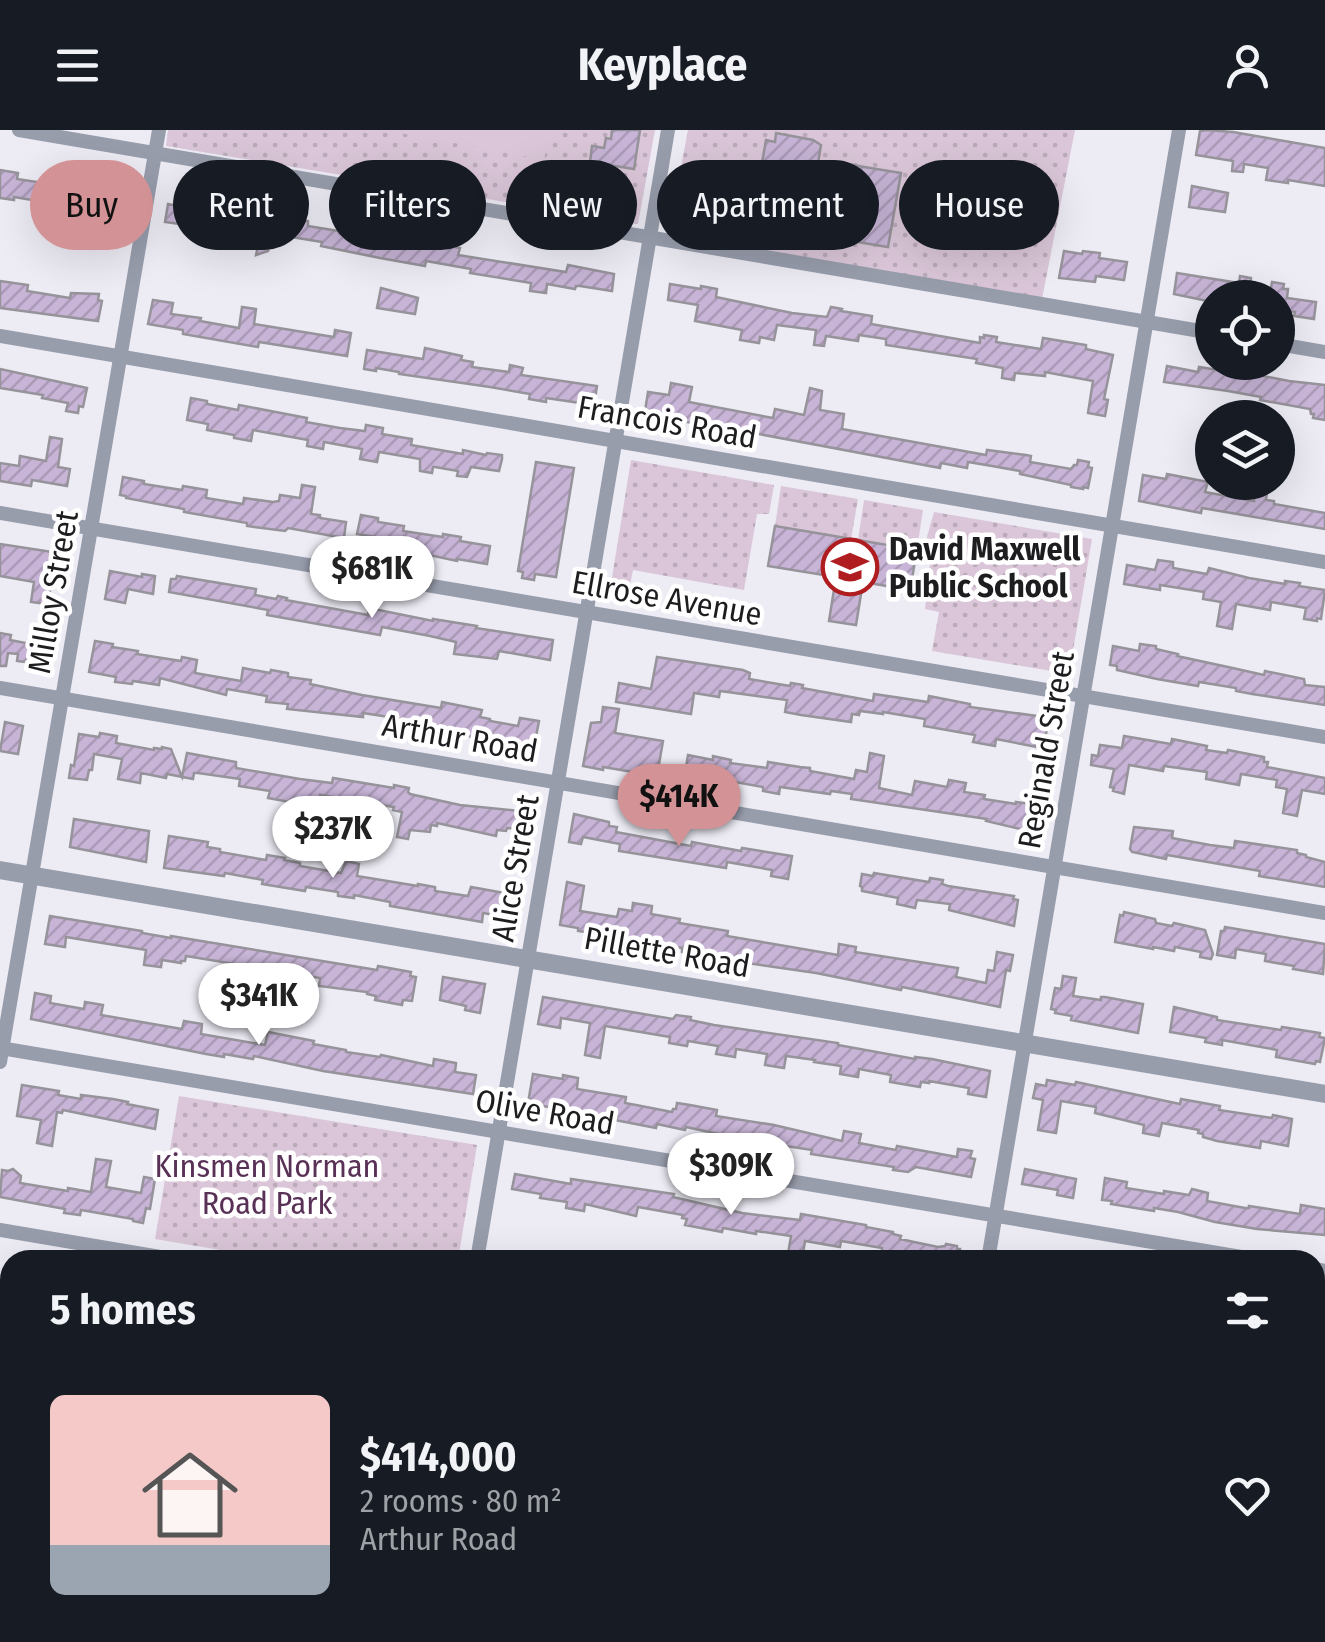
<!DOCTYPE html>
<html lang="en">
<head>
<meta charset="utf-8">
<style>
	:root { --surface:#171b24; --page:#242831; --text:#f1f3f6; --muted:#9ea1a6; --line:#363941; --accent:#d39396 }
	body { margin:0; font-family:"Fira Sans Condensed",sans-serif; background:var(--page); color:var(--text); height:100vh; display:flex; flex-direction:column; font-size:38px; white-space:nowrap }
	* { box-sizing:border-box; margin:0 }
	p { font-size:32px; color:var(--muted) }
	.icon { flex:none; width:55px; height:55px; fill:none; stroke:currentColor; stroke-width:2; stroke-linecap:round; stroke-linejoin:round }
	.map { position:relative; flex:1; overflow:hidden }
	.sheet { position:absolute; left:0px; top:1120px; width:1325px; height:392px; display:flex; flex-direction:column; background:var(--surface); border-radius:30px 30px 0 0; box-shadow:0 10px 40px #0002 }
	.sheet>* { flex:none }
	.top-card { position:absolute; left:30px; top:30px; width:1265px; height:90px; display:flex; gap:20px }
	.buttons { position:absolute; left:1195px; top:150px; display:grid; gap:20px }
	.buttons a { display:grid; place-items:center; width:100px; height:100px; border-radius:50%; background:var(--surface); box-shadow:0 10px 40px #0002; font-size:50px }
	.price { position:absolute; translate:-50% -85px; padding:0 22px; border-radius:35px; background:#fff; color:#222; font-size:32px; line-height:65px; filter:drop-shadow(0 2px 5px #0008) }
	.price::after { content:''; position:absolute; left:50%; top:60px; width:30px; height:22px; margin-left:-15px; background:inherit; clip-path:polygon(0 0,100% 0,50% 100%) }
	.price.on { background:var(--accent); color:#111 }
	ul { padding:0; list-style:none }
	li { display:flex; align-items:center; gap:30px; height:250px; padding:0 50px }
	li+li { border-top:2px solid var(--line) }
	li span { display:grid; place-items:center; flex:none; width:280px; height:200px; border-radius:15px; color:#555 }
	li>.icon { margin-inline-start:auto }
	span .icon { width:120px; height:120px; fill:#fffc; stroke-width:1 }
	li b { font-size:42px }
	h2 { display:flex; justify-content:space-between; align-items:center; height:120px; padding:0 50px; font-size:42px }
	.chip { padding:0 35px; border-radius:45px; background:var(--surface); box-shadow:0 10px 40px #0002; font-size:35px; line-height:90px }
	.chip.on { background:var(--accent); color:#111 }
	header { display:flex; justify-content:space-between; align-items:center; height:130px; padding:0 50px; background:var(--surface); font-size:45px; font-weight:700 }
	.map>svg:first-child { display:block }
	.green { fill:url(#green-dots) }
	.pitch { fill:#dac6d8 }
	.building { fill:url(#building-hatch); stroke:#97939a; stroke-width:2.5 }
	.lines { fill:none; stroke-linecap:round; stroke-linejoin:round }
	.path { stroke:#a7a6ad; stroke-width:2.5; stroke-dasharray:5 5; stroke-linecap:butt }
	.minor { stroke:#989dac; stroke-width:14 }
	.tertiary { stroke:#989dac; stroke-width:18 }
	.labels { text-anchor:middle; stroke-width:9; stroke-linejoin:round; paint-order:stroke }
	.street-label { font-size:32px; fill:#1d1d20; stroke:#fff }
	.poi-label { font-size:32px; font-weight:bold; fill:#1d1d20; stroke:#fff; text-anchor:start }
	.park-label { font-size:32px; fill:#593157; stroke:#fff }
</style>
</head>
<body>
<header><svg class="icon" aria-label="menu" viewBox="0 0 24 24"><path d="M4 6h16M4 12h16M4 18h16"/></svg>Keyplace<svg class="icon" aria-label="person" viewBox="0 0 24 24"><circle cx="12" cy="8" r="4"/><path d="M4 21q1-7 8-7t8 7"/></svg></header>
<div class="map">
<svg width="1325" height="1512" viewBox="0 0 1325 1512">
	<defs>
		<pattern id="green-dots" width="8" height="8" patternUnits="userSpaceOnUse" patternTransform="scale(2.5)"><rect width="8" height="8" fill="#dac6d8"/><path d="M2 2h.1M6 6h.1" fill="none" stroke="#bbaab9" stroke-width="1.8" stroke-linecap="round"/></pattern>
		<pattern id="building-hatch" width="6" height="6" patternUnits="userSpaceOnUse" patternTransform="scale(2.5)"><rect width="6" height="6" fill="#c7b4d6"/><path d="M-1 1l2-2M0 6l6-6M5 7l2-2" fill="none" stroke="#aa9ab7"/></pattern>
	</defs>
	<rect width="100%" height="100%" fill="#edecf5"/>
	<g class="green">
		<path d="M168,0H655L638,94L166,16Z"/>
		<path d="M688,0H1075L1042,169L668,106Z"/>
		<path d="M631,330L774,355L769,384H757L744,460L633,440L627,470L609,466Z"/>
		<path d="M781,356L858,369L851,409L775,396Z"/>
		<path d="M864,370L923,380L917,419L858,410Z"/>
		<path d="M934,382L1092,409L1069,544L932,521L939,482L925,479L930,434L923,421Z"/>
		<path d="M179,966L477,1015L458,1130H280L155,1109Z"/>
		<path d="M0,1267L10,1268V1463L0,1462Z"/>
	</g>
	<path class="pitch" d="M401,0H550L544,30L401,3Z"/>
	<g class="building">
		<path d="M612,0H640L634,39L590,32L592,16L604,18L606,8L611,9Z"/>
		<path d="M1207,0L1233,2L1325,18V56L1288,50V53L1266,50L1268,38L1244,34L1243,42L1232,41L1233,31L1196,25L1200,1Z"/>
		<path d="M776,3L813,10L821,15L818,33L845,38L846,34L901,43L888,117L833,108L841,63L810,58L807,74L771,68L772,64L757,62L766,10L775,12Z"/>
		<path d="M0,40L18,43L17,49L116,64L112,92L61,82L62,75L14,67V70L0,68Z"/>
		<path d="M1192,56L1228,63L1225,82L1189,77Z"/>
		<path d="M168,74L212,83V80L241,84V87L262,91L263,84L308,91V96L338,101L340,104L382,112L383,109L412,114L413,110L449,116L460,118L458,125L566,142L568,135L614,144L612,161L580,156H576L575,159L547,154L546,163L530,161L531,153L470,143L471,139L426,131L425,136L380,128L321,116L322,112L273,104L268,121L256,125L258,116H255L257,105L165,92Z"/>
		<path d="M1064,121L1082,124L1083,121L1100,123L1099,128L1127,132L1124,150L1096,146L1095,152L1059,148Z"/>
		<path d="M1177,143L1239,153L1240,146L1251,148L1250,156L1271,158L1272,152L1284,154L1283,159H1288L1287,168L1316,172L1314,189L1294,186L1295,182L1278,179V168H1212V172L1174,164Z"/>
		<path d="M0,151L28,155L27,161L70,168L71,163L99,164L98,170L102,171L98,191L0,178Z"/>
		<path d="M670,154L701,159V156L717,159L716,167L792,183L827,187L831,177L842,179L841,181L872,186L871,194L980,213V207L984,208V205L997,207L996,212L1041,219L1043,208L1086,215V219L1113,225L1104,269L1108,270L1105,286L1088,283L1093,251L1045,242V246L1015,243L1014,250L1002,248L1003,238L976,233L977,229L886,215V209L859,205L858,211L826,206L824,216L814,215L816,200L777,195L774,210L760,207L759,213L740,210L742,200L695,191L698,175L668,170Z"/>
		<path d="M381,158L418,168L415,184L377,178Z"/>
		<path d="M153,170L173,173L171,184L201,188L200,191L239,198L242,177L256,179L254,194L334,207L335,200L351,203L347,226L259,212L258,217L183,204V200L148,194Z"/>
		<path d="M425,218L462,226L461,230L473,232L472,237L509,242L510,235L523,238L521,245L597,256L594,275L546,268V272L529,269L530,264L490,257L399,244V242L376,238V241L364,239L367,220L423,229Z"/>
		<path d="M1167,236L1198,242L1199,237L1231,242L1232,240L1289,251L1325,255V290L1313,288L1314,284H1311L1310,279L1260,270L1261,267L1228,261L1164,252Z"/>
		<path d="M0,239L87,258L83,277L79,276L78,283L66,281L68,273L42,268L43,265L0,258Z"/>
		<path d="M671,253L692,257L689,272L773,288L775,279L804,285L810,258L822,261L820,280L844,284L842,299L986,325L987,320L1026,325L1031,326L1030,332L1071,339L1074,335H1077L1078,330L1089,332L1088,337L1092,338L1088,358L1083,357V359L1071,357V355L1020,344V341L992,336L968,332L967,338L941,333L940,338L732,299L731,304L692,299L693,293L668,289L669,285L645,281L648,262L669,265Z"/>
		<path d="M191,268L207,271V274L238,280L239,275L281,283L307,288L306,292L340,298L365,301L366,295L383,298L382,304L412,309L411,315L463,324V320L486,325L487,323L502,325V329L499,341L471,337L467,347L457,346L458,341L435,337H433L432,343L420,341V329L379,322L377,332L360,329L362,319L324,312L323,319L307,316L308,310L253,300L251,311L234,308V305L207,300L208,294L187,290Z"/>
		<path d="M50,307L62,309L58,337L70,339L67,356L32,350L31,356L0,351V333L19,336L20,326L46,331Z"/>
		<path d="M536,332L574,338L556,447L535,444L534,450L522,448L523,442L518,441Z"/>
		<path d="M1167,344L1208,352L1205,362L1254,371L1255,360L1267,362L1266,370L1274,371V374L1325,383V399L1202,378L1201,383L1139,371L1143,345L1166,349Z"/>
		<path d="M123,347L144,351V354L182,360L183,356L207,360L206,368L243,374L244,368L273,372L279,371L280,365L300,368L302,355L315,357L311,384L320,385V388L346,392L344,408L288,398L285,401L247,396V393L184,382V379L126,368V366L120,365Z"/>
		<path d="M361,385L378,388V392L404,396L403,401L443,407V404L461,407L460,411L490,416L487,434L457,429V431L415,422V417L393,414V410L357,404Z"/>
		<path d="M775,396L917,420L910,460L863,452L856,495L829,491L836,447L768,436Z"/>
		<path d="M0,414L59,423L47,474L31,472L34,452L0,446Z"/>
		<path d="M1158,430L1173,432V438L1207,444L1209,438L1249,448L1285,454V451L1300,453L1299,456L1325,460L1321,489L1317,488V491L1304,489L1306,478L1271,472L1270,480L1236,474L1232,499L1217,496L1221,472L1203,469L1204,462L1160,455V460L1124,454L1127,435L1155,440Z"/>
		<path d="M110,441L142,447V444L155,446L153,464L128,459L125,473L105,469Z"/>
		<path d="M177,446L256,459L255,465L276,469L278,466L287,468L286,470L368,485L369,478L433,491V489L477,496L476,498L553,510L550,530L499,521L497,529L454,524L456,512L430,506L382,497L380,505L267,485L268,480L169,462L171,449H176Z"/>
		<path d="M0,503L11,505L10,510L36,515L33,533L17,531L18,524L8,523L6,536H0Z"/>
		<path d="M95,511L113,514L112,517L138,521L137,524L181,531L182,527L197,530L195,543L241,551L243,538L270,543L271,540L288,543V547L311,550L310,554L362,565L441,578L442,572L482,580L480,587L490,589V591L518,596L520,588L539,591L534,617L436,601L437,598L414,594L415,591L363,583V587L287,579L288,574L266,572L267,566L227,559L226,565L160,548L159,555L133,551L132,554L115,552L116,547L89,542Z"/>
		<path d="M1140,514L1156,516V519L1178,524L1177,526L1228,537L1264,545L1265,541L1304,549L1305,555L1325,557V575L1252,564L1236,561V558L1199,552L1198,556L1157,549L1117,540V536L1110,535L1113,516L1139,521Z"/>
		<path d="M657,527L743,540L750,543L749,549L790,556L791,553L803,555L802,558L873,571L874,564L928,572L929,566L970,574V577L1045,587L1044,591L1048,592L1044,616L1038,614L1037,617L996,609L995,616L973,612L975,605L924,596L925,589L883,582V584L860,581L859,585L852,584L851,592L801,585L785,582L787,570L720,561L719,567L694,563L691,584L616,572L619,553L651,559Z"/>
		<path d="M603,577L619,579L615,603L663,611L657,646L603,637V640L583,636L591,593L601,592Z"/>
		<path d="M5,592L23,596L18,624L0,621Z"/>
		<path d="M100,603L117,606L116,613L154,620V618L162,619V617L171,619L182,647L187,623L236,632V638L300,649L332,653L333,648L394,658V655L409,658L408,662L410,664L460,675L520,681L517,699L507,698L506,701L497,700L496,706L437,693V696L431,695L430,702L410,700L408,709L397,707L402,682L393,680L394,677L320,665L317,677L268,668L270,661L239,656L240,649L198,643H194L193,649L167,644L166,648L141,643L140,653L118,649L122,629L94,624L92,640H89L87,650L69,648L71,635L74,636L79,604L99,607Z"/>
		<path d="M1124,606L1171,614L1172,609L1207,616L1206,620L1227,623L1228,620L1264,627V632H1268L1267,637L1325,648V664L1302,660L1297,686L1283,683L1287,659L1276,657L1277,650L1241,644L1239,655L1206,649L1207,642L1164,636L1163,641L1129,635L1124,664L1113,661L1114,658L1110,657L1114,639L1091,635L1092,625L1098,626L1100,615L1122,618Z"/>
		<path d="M870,623L884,626L879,658L912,665L915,651L947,657L949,650L966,653L964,662L985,665L984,669L1016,674V672L1033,674L1029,701L986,691L987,689L851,669L852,664L831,661L830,664L780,657L779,664L763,661V657L685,643L688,625L713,630V626L731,630L730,633L767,638L768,632L800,637L810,638V641L854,649L856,640L867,642Z"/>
		<path d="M574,684L609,692V696L617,697L616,702L691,716L692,712L741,721L742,718L792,726L788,749L771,746L772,740L727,732L726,738L619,721L620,714L583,707L581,714L569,712Z"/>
		<path d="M74,689L149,701L146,732L70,717Z"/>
		<path d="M1134,697L1173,701L1172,708L1210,715L1234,718L1235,711L1297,720V723L1306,725V727L1325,732V757L1259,746L1260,741L1167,725L1166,729L1132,722L1130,719Z"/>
		<path d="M169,706L208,712L207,717L220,719V722L266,730L267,725L285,728L284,730L300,733V736L341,743L346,731L359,734L357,746L418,756V754L435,757V761L468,766L471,757L510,764L506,787L483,783L482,792L390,776V772L354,765V768L338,766V762L306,757L305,761L262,754L263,750L225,743L224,746L164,738Z"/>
		<path d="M874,743L929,752L930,748L943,750L942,754L948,756L1014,766L1013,769L1018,770L1014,796L949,780L950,774L917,770L915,778L897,774L898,768L862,761V757L860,756L862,744L873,746Z"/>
		<path d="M567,752L584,756L580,781L617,787L619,779L632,781L633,773L652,776L651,784L680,789L679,793L728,801L727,806L838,825L839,814L856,817L855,822L958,838L956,847L986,853L988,840L994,841L997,822L1013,825L1010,841L1006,840L1000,877L902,857L901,860L816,843L706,827L682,822V818L659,813L578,801V798L560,795Z"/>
		<path d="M1124,782L1155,789L1156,793L1172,796L1174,793L1205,800L1213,824L1211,829L1200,827L1201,822L1175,817L1174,821L1153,817V819L1115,812L1120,785L1123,786Z"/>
		<path d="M50,786L142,801V803L171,808V806L377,840L378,836L411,842L410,846L416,847L412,871L403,870L402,875L375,870L376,866L367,864V862L319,856L320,848L186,826L185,831H181V833L162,830L161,837L144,835L146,820L90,811L66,807L65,817L45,814Z"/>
		<path d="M1225,797L1325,814L1323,844L1293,839L1294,836L1265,831L1266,824L1236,819L1235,828L1217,825L1221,801H1224Z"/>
		<path d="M1063,846L1076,848L1073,866L1101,870V867H1105L1143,874L1138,903L1071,890L1072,886L1055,883L1056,880L1051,879L1055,858L1061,859Z"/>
		<path d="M443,847L485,854L480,883L465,880L466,876L440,870Z"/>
		<path d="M35,863L51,866L50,873L84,879L85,872L103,875L101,885L182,899L184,891L202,894L201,904L265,915L268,902L314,911L313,914L346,920V922L380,927L381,925L433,936L434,929L456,933L455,942L476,945L473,964L323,941L254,926L253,929L224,924V927L206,924L31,889Z"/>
		<path d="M543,867L673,889L676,885L691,887L690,890L714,895L838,913V915L915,929V927L932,929L990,941L986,967L968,964L969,958L929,951V953L921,952L920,957L890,952L891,945L859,939L858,947L840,944L841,936L814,932L815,930L786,926L784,938L765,935L767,924L736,919L735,927L716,924L718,916L688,911L687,916L669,913L670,907L605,896L600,928L585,925L590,893L561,888L560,898L538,894Z"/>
		<path d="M1174,877L1217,887V890L1281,900L1282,897L1320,903L1319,907L1325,908L1320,932L1316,931L1315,934L1276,927L1277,920L1222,910V915L1205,912L1206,908L1170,902Z"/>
		<path d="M533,944L563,949V945L578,948L577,959L626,967L625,973L636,975L672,982L673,979H676L677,973L690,975L717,980L716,986L774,995L842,1011L844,1001L861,1004L859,1013L896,1020L897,1016L957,1027L958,1019L972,1021L970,1028L975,1029L971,1047L916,1037L908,1042L893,1040L894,1037L811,1024L812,1020L742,1009L686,997L685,1000L657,994L656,998L528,973Z"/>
		<path d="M1047,950L1075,955L1076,952L1180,974L1181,969L1220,976L1219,980L1272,988L1273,985L1292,989L1288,1016L1261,1011L1260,1018L1217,1011L1203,1007V1004L1198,1003L1199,1000L1162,993L1159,1006L1143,1003L1144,995L1095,983L1096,977L1061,971L1056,1003L1038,1000L1043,970L1033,968L1036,954L1046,956Z"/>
		<path d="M22,955L59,961L58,965L81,969V965L113,969L128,972L127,974L158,980L155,999L63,980L62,983L57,982L52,1016L37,1013L41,990L17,986Z"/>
		<path d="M96,1029L111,1031L106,1057L141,1063L144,1047L155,1049L150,1079L146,1078L143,1093L133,1091V1089L81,1080L80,1085L64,1083L65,1079L0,1067L2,1040L8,1041L13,1039L21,1046L20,1053L68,1061V1058L91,1062Z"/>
		<path d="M1025,1039L1076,1049L1073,1068L1057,1065L1058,1060L1022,1054Z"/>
		<path d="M515,1044L571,1054V1049L674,1064L673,1067L742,1083L800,1090L801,1084L866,1095V1097L893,1102V1104L901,1106L900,1109L938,1117L945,1116L946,1114L957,1116V1119H960L958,1130H921L882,1121V1118L841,1111L840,1117L805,1111L802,1130H787L791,1106L756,1101V1104L723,1098L722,1102L685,1095L687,1089L682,1088L683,1085L638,1077L636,1086L585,1074L584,1081L566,1078L567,1072L540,1068L541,1064L512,1059Z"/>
		<path d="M1105,1048L1127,1052L1126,1058L1164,1064V1061L1189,1065L1192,1059L1208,1063L1207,1071L1245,1078H1249V1076L1300,1084L1301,1075L1325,1079V1105L1257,1099L1215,1092L1178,1082L1154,1078V1081L1111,1074L1112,1071L1102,1070Z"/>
	</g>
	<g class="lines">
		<g class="path">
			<path d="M0,1342L10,1352"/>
			<path d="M341,1502H348"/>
			<path d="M891,1509L909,1512"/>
			<path d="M602,1512L603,1502"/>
			<path d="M655,1512L656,1509"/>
		</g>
		<g class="minor">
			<path d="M19,0L1212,203"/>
			<path d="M0,206L1325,432"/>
			<path d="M1278,214L1325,222"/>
			<path d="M0,383L1325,607"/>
			<path d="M0,558L1325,783"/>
			<path d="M0,918L1259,1130"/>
			<path d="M0,932L159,0"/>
			<path d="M0,1100L178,1130"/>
			<path d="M477,1130L668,0"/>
			<path d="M988,1130L1179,0"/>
			<path d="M1315,1139L1325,1141"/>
			<path d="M1315,1324L1325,1326"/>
			<path d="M1004,1502L1060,1512"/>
			<path d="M872,1512L875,1502"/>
		</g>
		<path class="tertiary" d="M0,740L1325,964"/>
	</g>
	<defs>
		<g id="school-ring" transform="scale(2.875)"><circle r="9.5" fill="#fff" stroke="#af1d21" stroke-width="1.5"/><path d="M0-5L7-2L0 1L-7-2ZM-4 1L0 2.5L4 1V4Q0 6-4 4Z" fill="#af1d21"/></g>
	</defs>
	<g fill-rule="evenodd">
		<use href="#school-ring" x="850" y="437"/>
	</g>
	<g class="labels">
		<g class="street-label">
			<text transform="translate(667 292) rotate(10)" y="11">Francois Road</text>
			<text transform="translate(53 462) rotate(-80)" y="11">Milloy Street</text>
			<text transform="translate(667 468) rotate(10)" y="11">Ellrose Avenue</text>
			<text transform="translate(460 608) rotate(10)" y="11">Arthur Road</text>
			<text transform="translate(1046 620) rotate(-80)" y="11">Reginald Street</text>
			<text transform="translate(515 738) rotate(-80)" y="11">Alice Street</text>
			<text transform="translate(667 822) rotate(10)" y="11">Pillette Road</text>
			<text transform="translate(545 982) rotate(10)" y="11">Olive Road</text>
		</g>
		<g class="poi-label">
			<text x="889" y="430">David Maxwell<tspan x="889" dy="37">Public School</tspan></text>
		</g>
		<g class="park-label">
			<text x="267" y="1047">Kinsmen Norman<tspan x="267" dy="37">Road Park</tspan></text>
		</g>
	</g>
</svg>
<div class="buttons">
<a><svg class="icon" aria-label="locate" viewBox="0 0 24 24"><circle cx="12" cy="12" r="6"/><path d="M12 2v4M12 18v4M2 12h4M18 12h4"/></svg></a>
<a><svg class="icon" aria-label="layers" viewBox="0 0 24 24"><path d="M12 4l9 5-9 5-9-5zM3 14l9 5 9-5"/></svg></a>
</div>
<b class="price" style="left:372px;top:491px">$681K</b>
<b class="price on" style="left:679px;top:719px">$414K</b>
<b class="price" style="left:333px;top:751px">$237K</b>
<b class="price" style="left:259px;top:918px">$341K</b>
<b class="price" style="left:731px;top:1088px">$309K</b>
<div class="top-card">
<a class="chip on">Buy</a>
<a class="chip">Rent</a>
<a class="chip">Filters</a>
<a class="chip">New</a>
<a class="chip">Apartment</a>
<a class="chip">House</a>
</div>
<section class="sheet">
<h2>5 homes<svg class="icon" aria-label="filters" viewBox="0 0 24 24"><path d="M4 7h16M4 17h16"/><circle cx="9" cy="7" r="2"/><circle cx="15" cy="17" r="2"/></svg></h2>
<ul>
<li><span style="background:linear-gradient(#f6c9c9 75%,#9aa5b1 0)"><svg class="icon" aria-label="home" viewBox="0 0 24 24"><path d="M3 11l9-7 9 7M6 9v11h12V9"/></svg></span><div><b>$414,000</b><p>2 rooms · 80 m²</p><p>Arthur Road</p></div><svg class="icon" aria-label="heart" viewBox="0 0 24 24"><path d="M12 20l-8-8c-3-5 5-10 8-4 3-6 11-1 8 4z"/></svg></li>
</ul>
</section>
</div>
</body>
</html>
